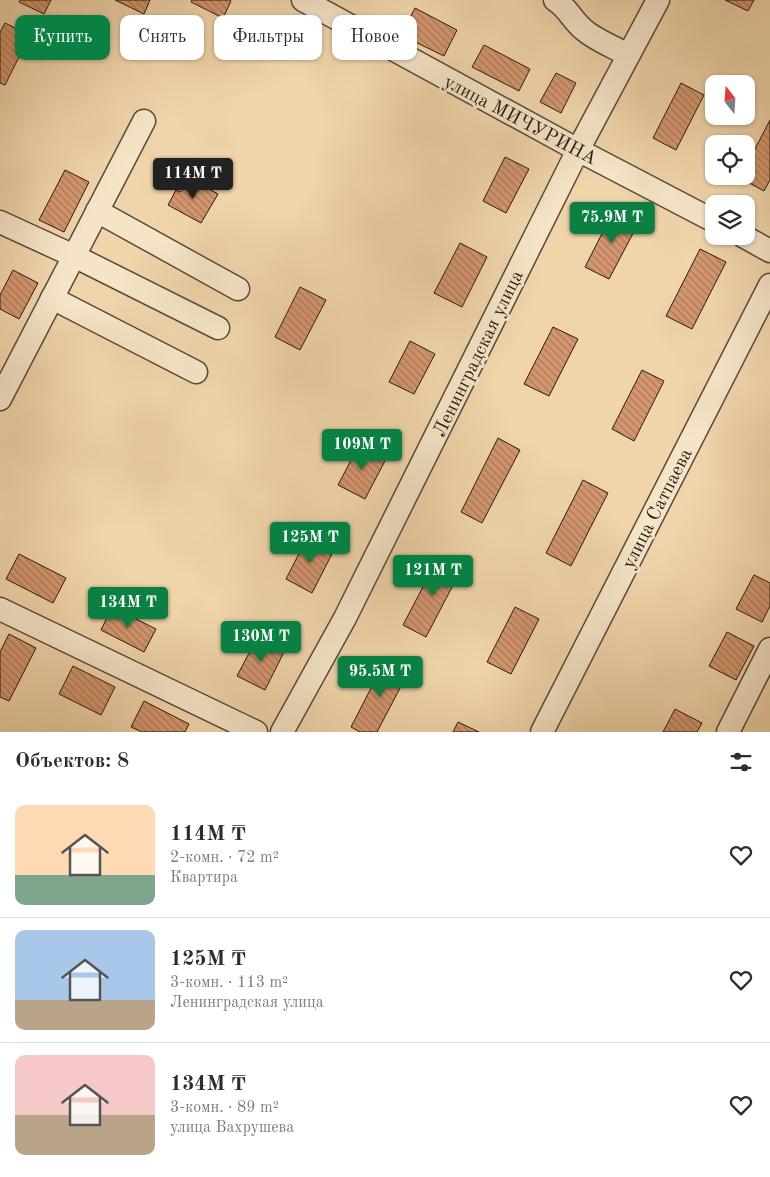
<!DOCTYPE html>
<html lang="ru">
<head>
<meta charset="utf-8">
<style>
	:root { --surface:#fff; --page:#f7f7f7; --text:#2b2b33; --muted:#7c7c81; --line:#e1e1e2; --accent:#0b8043 }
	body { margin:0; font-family:"Old Standard TT",serif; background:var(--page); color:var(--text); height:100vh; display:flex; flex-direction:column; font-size:19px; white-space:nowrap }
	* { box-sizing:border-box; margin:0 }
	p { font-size:16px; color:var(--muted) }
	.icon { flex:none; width:28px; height:28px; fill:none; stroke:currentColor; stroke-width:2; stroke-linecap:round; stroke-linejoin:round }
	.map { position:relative; height:732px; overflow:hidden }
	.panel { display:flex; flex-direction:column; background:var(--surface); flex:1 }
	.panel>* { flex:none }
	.hud { position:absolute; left:15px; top:15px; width:500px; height:45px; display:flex; gap:10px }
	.needle { width:32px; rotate:343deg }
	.buttons { position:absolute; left:705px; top:75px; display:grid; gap:10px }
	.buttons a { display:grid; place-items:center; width:50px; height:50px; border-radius:10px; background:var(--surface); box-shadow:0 1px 4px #0004; font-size:25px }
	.price { position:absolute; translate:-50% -42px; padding:0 11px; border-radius:5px; background:var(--accent); color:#fff; font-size:16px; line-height:32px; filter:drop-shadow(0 1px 2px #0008) }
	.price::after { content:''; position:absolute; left:50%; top:30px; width:15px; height:11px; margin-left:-8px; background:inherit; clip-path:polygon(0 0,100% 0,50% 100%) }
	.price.active { background:#222; color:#fff }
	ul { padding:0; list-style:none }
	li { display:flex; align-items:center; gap:15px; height:125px; padding:0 15px }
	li+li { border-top:1px solid var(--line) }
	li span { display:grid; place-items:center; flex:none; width:140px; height:100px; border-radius:10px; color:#555 }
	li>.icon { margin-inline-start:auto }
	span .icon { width:60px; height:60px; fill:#fffc; stroke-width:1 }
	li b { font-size:21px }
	h2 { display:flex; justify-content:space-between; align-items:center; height:60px; padding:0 15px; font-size:21px }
	.tag { padding:0 18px; border-radius:10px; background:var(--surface); box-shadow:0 1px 4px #0004; font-size:18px; line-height:45px }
	.tag.active { background:var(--accent); color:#fff }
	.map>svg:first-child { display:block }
	.building { fill:url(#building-back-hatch); stroke:#261b13 }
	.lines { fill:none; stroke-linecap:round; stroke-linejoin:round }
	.minor-casing { stroke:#584a39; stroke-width:25 }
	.minor { stroke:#f5e4c8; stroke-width:22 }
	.labels { text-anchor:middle; stroke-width:5; stroke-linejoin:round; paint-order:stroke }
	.street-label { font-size:19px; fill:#261b13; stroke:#f5e4c8 }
</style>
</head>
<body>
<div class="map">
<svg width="770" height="732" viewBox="0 0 770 732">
	<defs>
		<pattern id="building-back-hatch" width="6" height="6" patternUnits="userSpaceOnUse" patternTransform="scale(1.25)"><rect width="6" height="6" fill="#d4966e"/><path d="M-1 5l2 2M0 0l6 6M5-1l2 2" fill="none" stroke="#ac7a59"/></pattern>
	</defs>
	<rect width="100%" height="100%" fill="#f0d5aa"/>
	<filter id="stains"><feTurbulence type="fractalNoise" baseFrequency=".004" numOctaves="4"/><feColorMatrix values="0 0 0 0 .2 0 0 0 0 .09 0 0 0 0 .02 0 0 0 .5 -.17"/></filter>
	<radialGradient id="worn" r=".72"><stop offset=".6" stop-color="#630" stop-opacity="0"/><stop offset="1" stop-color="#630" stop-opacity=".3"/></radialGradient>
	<g class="building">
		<path d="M20,0H51L44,14L19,2Z"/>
		<path d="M115,0H150L144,14Z"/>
		<path d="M192,0H230L231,1L223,18L191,2Z"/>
		<path d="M725,0H754L748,11Z"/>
		<path d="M415,8L457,30L444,56L401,35Z"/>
		<path d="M5,23L30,35L5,85L0,83V32Z"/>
		<path d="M280,29L297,38L284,60L268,51Z"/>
		<path d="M484,45L530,69L519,91L472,67Z"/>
		<path d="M556,73L576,83L561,113L540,102Z"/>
		<path d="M681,83L704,95L676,150L653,138Z"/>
		<path d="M770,120V180L764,191L740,178L741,176H746V166Z"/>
		<path d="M505,157L529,169L506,213L483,201Z"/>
		<path d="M65,170L89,182L64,232L39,220Z"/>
		<path d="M189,178L218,194L201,223L168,205L176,190L180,192Z"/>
		<path d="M614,210L639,222L609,279L585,267Z"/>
		<path d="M460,243L487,257L462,307L434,293Z"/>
		<path d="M700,249L726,262L692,329L666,316Z"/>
		<path d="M13,270L38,283L19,319L0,309V295Z"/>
		<path d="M300,287L326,300L300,350L275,337Z"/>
		<path d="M553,327L578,339L549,396L524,384Z"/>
		<path d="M410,341L435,354L414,394L389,382Z"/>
		<path d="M642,370L664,381L634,441L612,429Z"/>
		<path d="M498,438L520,450L482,523L461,512Z"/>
		<path d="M360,443L387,457L365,499L338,485Z"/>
		<path d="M583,480L608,493L571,566L546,553Z"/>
		<path d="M309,534L335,548L312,593L286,579Z"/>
		<path d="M19,554L66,578L53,603L6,579Z"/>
		<path d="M439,556L462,568L426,637L403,625Z"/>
		<path d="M754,575L770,583V606L762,622L736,609Z"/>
		<path d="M112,607L156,629L144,652L101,630Z"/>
		<path d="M515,607L539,619L511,674L487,662Z"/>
		<path d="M727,632L754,646L736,680L709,666Z"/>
		<path d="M9,634L36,648L9,701L0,697V652Z"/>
		<path d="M258,636L285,650L265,690L237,676Z"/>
		<path d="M386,659L409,671L377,732H360L351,727Z"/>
		<path d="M73,666L115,687L101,715L59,694Z"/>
		<path d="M144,701L189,724L185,732H142L131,727Z"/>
		<path d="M675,709L702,723L697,732H663Z"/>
		<path d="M458,722L479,732H453Z"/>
	</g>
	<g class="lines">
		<g class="minor-casing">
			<g id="minor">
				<path d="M303,0L578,150L714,221"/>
				<path d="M555,0C569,9 571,19 583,29C595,40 614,47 628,55"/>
				<path d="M97,211L238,289"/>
				<path d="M0,222L74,256L218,328"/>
				<path d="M743,236L770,251"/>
				<path d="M52,298L196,372"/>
				<path d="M0,399L144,121"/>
				<path d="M0,609L256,732"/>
				<path d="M282,732L345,618L578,150L658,0"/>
				<path d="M542,732L770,285"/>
				<path d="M728,732L770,649"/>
			</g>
		</g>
		<use href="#minor" class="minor"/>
	</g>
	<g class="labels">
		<g class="street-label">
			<text transform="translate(521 119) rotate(28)" y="7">улица МИЧУРИНА</text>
			<text transform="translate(477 353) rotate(-64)" y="7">Ленинградская улица</text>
			<text transform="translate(656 508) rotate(-63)" y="7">улица Сатпаева</text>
		</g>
	</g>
	<rect width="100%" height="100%" filter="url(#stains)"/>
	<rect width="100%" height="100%" fill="url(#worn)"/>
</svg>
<div class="buttons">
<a><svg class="needle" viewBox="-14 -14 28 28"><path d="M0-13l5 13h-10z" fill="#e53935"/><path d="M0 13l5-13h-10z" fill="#7c7c81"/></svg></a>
<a><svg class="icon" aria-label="locate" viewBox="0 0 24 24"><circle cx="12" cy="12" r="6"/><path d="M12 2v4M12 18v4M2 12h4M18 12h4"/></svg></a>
<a><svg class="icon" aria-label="layers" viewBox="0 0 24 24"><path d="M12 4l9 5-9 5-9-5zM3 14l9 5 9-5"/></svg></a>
</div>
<b class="price active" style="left:193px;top:200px">114M ₸</b>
<b class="price" style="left:612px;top:244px">75.9M ₸</b>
<b class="price" style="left:362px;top:471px">109M ₸</b>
<b class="price" style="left:310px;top:564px">125M ₸</b>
<b class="price" style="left:433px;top:597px">121M ₸</b>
<b class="price" style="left:128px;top:629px">134M ₸</b>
<b class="price" style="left:261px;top:663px">130M ₸</b>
<b class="price" style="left:380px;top:698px">95.5M ₸</b>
<div class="hud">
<a class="tag active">Купить</a>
<a class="tag">Снять</a>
<a class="tag">Фильтры</a>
<a class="tag">Новое</a>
</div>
</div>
<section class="panel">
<h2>Объектов: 8<svg class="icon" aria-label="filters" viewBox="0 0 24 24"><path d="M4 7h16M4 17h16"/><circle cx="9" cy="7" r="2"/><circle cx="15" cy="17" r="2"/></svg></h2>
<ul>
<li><span style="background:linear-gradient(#ffd9b3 70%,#7fa58c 0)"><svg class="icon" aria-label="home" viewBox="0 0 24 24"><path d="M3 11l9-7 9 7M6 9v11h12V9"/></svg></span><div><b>114M ₸</b><p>2-комн. · 72 m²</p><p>Квартира</p></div><svg class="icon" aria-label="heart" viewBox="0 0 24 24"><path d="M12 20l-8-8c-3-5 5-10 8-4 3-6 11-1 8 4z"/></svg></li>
<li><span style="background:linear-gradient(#a9c7e8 70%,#b9a48a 0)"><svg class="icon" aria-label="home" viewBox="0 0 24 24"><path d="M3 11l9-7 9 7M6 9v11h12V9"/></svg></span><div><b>125M ₸</b><p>3-комн. · 113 m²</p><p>Ленинградская улица</p></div><svg class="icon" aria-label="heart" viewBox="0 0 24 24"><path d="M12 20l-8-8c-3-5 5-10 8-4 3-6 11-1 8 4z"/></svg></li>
<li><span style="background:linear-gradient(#f6c9c9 60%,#b9a48a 0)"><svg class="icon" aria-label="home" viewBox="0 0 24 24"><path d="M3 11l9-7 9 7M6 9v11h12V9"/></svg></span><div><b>134M ₸</b><p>3-комн. · 89 m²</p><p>улица Вахрушева</p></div><svg class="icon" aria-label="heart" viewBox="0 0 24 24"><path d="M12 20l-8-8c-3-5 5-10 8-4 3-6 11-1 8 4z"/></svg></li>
</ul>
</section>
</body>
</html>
